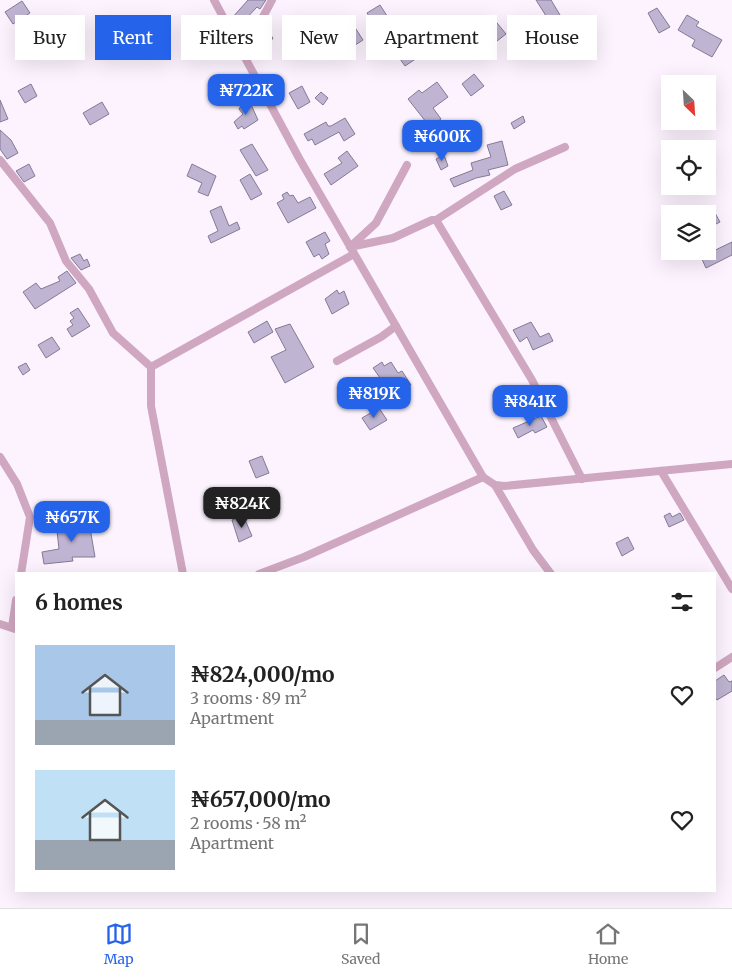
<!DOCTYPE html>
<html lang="en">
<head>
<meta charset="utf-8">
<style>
	:root { --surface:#fff; --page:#f2f2f2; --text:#222; --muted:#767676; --line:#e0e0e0; --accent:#2563eb }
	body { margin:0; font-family:Merriweather,serif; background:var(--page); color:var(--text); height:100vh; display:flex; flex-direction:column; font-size:19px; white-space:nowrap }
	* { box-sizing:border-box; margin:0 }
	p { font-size:16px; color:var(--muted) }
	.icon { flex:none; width:28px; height:28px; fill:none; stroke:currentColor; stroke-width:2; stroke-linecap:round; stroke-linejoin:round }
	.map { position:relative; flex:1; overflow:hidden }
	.panel { position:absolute; left:15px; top:572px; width:701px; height:320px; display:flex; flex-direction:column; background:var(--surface); border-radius:0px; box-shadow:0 5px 20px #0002 }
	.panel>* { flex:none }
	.top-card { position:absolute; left:15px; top:15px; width:702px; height:45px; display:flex; gap:10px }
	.needle { width:32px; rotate:155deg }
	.controls { position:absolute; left:661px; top:75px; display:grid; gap:10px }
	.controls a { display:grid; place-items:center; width:55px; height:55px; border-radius:0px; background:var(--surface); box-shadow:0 5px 20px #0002; font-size:25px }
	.price { position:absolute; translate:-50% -42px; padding:0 11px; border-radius:10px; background:var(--accent); color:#fff; font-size:16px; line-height:32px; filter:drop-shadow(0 1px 2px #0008) }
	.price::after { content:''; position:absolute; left:50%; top:30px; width:15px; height:11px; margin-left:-8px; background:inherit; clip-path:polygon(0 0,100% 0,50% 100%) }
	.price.on { background:#222; color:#fff }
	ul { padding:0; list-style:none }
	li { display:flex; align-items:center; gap:15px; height:125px; padding:0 20px }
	li span { display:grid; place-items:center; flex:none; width:140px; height:100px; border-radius:0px; color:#555 }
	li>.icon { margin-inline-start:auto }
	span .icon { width:60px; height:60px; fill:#fffc; stroke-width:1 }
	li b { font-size:21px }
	h2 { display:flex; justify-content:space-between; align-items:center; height:60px; padding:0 20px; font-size:21px }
	.chip { padding:0 18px; border-radius:0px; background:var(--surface); box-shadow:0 5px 20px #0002; font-size:18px; line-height:45px }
	.chip.on { background:var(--accent); color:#fff }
	.dock { display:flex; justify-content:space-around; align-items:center; height:70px; border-top:1px solid var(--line); background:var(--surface); font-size:14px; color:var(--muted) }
	.dock a { display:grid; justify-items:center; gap:2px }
	.dock .on { color:var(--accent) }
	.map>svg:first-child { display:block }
	.building { fill:#bfb5d2; stroke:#847a95 }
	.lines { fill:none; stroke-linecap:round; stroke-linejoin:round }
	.minor { stroke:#cfa7c0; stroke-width:8 }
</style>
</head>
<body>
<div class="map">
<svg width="732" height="908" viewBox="0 0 732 908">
	<rect width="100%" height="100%" fill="#fcf3fe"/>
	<g class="building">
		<path d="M248,0H266L260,9L257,7L240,25L232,18Z"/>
		<path d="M536,0H551L566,25L570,23L574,30L560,38Z"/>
		<path d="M22,1L30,13L13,24L5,12Z"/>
		<path d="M380,5L391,22L378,30L367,13Z"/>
		<path d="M657,8L670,27L659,33L648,13Z"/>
		<path d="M687,15L699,22L696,26L722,40L712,57L692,46L695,40L678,30Z"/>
		<path d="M493,18L506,34L497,41L484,24Z"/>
		<path d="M354,26L363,40L352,47L343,33Z"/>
		<path d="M264,27L273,38L267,47L257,39Z"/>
		<path d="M531,28L541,45L527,53L517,36Z"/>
		<path d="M400,34L417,58L405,66L388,42Z"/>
		<path d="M474,74L484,86L471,96L462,84Z"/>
		<path d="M437,82L448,97L433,108L441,119L430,127L408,99L419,90L422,93Z"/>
		<path d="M31,84L37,96L25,103L18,91Z"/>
		<path d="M302,86L310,102L298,109L289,93Z"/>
		<path d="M321,92L328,98L323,105L315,98Z"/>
		<path d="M248,98L258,120L244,129L242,126L238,129L234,122L243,114L239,109Z"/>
		<path d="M0,100L8,119L0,122Z"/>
		<path d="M102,102L109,114L90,125L83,113Z"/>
		<path d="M523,116L525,122L514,129L511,123Z"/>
		<path d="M345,118L355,134L344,141L339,132L315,145L312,139L308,141L304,134L326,122L328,126H331Z"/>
		<path d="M0,130L11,140L18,153L7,159L0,149Z"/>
		<path d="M414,131L422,143L414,149L405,137Z"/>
		<path d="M502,141L508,165L488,170L490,175L476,178L454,187L450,179L473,170L471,163L491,157L487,145Z"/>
		<path d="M252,144L268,170L256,176L240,150Z"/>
		<path d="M347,151L358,166L331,185L324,174L342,163L338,158Z"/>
		<path d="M444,155L448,166L441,170L436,159Z"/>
		<path d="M29,164L35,176L24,182L16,171Z"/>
		<path d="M192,164L216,176L208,196L198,192L202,183L187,176Z"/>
		<path d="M250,174L262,194L251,200L240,180Z"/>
		<path d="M504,191L512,205L501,210L494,196Z"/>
		<path d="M287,192L290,196L293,195L298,203L310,197L316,208L288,223L277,203L284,199L282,195Z"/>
		<path d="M221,206L229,226L237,222L240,229L211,243L208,236L218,231L210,211Z"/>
		<path d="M715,213L720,222L708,228V216Z"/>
		<path d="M325,232L330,241L325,244L329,254L322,259L319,254L314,257L306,242Z"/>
		<path d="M732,242V255L706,268L701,257Z"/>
		<path d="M80,254L84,261L87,259L90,266L81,270L71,258Z"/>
		<path d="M67,271L76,283L35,309L23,292L36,283L41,289L60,281L58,277Z"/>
		<path d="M337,290L339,294L344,291L349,304L332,314L325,299Z"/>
		<path d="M78,308L90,326L72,337L67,329L73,325L70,321L74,318L70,313Z"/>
		<path d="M267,321L273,332L254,343L248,332Z"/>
		<path d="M531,322L540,337L549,333L553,341L533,350L527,337L520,342L513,330Z"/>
		<path d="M290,324L314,367L285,383L271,357L286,350L275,329Z"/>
		<path d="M52,337L60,349L46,358L38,345Z"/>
		<path d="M382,362L384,366L391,362L398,373L402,371L411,385L382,401L374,388L383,382L373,368Z"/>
		<path d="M26,363L30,370L23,375L18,367Z"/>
		<path d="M379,408L387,420L370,430L362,418Z"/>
		<path d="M541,416L547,427L535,433L533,430L518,438L513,428Z"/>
		<path d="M262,456L269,473L256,478L249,461Z"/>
		<path d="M670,513L672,517L680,513L684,520L669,527L664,516Z"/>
		<path d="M82,514L84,528H90L95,557H72L73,561L44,564L42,552L59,549L57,531L70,530L68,516Z"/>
		<path d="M243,515L252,536L239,542L232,520Z"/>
		<path d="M628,537L634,549L622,556L616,543Z"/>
		<path d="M724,675L729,682L732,681V691L717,700L715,697V681Z"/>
	</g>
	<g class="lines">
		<g class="minor">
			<path d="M214,0L299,158L483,477L495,485L504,486L732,464"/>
			<path d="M243,54L272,0"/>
			<path d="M0,160L50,223L66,261L89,289L113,333L151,367"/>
			<path d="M407,165L376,223L350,247L393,238L432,220H436L515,169L565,147"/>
			<path d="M436,220L532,380L582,479"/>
			<path d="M337,361L381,337L396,326"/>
			<path d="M0,457L17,484L30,517L21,574"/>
			<path d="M661,471L732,589"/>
			<path d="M495,485L533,550L551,574"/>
			<path d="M183,574L151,406V367L354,254"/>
			<path d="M259,574L304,557L483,477"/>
			<path d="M0,624L15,629"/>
			<path d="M12,627L16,600"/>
			<path d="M715,668L732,657"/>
		</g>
	</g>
</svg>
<div class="controls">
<a><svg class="needle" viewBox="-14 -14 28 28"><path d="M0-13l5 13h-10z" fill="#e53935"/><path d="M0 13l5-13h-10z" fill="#767676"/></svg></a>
<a><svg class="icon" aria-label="locate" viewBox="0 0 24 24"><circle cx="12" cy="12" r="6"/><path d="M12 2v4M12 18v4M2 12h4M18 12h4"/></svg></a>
<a><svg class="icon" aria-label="layers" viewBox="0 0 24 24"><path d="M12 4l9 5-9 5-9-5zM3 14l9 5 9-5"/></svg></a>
</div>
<b class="price" style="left:246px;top:116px">₦722K</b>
<b class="price" style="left:442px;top:162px">₦600K</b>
<b class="price" style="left:374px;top:419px">₦819K</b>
<b class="price" style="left:530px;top:427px">₦841K</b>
<b class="price on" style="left:242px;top:529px">₦824K</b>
<b class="price" style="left:72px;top:543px">₦657K</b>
<div class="top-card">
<a class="chip">Buy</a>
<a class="chip on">Rent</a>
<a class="chip">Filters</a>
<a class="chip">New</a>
<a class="chip">Apartment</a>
<a class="chip">House</a>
</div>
<section class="panel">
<h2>6 homes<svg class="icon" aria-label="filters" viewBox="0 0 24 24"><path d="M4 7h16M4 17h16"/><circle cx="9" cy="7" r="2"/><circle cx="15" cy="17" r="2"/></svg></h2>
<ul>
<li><span style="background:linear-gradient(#a9c7e8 75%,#9aa5b1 0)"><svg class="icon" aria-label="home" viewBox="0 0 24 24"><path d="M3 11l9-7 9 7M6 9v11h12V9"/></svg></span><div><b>₦824,000/mo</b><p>3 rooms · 89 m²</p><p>Apartment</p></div><svg class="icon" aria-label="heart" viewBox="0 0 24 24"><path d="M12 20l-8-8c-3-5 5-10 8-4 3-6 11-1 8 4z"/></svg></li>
<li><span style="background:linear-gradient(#bfe0f5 70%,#9aa5b1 0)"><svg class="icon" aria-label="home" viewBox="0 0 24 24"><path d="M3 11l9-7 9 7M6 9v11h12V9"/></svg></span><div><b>₦657,000/mo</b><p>2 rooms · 58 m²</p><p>Apartment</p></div><svg class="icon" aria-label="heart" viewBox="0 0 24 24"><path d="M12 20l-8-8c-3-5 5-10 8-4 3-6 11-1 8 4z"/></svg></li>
</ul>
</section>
</div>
<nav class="dock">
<a class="on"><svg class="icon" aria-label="map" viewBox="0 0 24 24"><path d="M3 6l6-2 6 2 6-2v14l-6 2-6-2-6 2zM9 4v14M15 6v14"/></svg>Map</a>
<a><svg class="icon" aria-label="saved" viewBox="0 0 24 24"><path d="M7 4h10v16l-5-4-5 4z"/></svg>Saved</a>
<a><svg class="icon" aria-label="home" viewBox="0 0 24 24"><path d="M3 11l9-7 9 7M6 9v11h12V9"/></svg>Home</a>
</nav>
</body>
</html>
